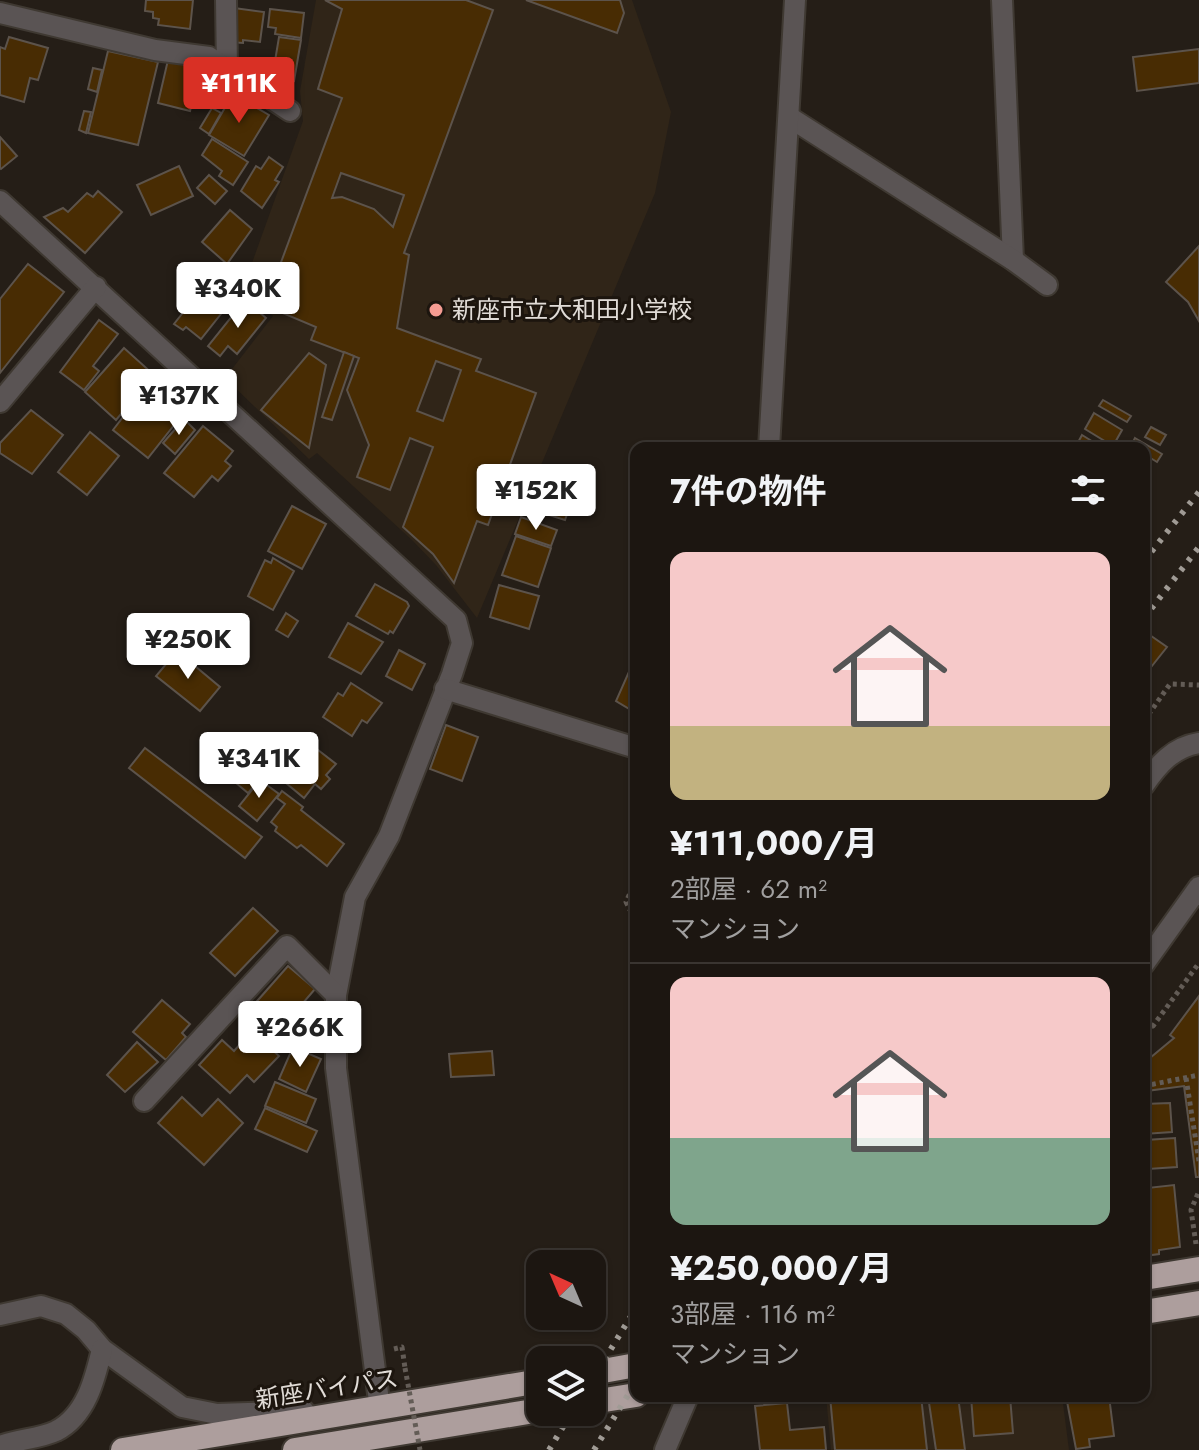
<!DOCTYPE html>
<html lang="ja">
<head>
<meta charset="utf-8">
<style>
	:root { --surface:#1c1611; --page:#251f1a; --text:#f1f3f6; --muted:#a09f9f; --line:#3a3531; --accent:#d93025 }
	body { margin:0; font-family:Jost,"Noto Sans JP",sans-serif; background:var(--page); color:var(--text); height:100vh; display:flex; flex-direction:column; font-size:30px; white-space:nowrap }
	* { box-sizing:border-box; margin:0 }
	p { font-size:26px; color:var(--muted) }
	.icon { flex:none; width:44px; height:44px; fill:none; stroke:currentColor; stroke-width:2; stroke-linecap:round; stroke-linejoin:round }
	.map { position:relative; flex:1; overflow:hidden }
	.panel { position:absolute; left:630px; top:442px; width:520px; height:960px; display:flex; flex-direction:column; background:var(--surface); border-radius:16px; box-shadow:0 2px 6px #0004,0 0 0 2px var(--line) }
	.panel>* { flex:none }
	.needle { width:52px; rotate:316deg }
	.buttons { position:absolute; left:526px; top:1250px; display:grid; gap:16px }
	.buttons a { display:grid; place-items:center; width:80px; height:80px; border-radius:16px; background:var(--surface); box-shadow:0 2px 6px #0004,0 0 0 2px var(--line); font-size:40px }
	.price { position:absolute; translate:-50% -68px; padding:0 18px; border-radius:8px; background:#fff; color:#222; font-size:26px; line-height:52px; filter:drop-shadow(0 2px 4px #0008) }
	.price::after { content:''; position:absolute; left:50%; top:48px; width:24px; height:18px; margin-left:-12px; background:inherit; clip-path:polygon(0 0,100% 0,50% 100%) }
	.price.selected { background:var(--accent); color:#fff }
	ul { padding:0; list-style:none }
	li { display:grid; align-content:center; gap:16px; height:424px; padding:0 40px }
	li+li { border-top:2px solid var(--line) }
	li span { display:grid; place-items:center; height:248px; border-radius:16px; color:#555 }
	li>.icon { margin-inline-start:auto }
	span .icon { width:144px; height:144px; fill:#fffc; stroke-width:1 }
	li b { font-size:34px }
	h2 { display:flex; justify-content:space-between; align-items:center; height:96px; padding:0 40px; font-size:34px }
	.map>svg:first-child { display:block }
	.built { fill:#302518 }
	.building { fill:#482c03; stroke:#5c534b; stroke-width:2; fill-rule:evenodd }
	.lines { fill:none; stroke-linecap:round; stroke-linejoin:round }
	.minor-casing { stroke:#3f3932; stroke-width:24 }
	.highway-casing { stroke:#3f3932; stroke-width:28 }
	.path { stroke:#635c56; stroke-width:5; stroke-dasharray:4 4; stroke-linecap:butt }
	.minor { stroke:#5a5454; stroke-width:20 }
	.highway { stroke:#ad9e9d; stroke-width:24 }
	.rail { stroke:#a09b95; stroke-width:6; stroke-dasharray:4 8; stroke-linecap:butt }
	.path-bridge { stroke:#635c56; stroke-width:5; stroke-dasharray:4 4; stroke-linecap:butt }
	.poi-dot { fill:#f59c92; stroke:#1c150e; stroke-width:3 }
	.labels { text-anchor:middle; stroke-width:6; stroke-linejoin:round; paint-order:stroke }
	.poi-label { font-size:24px; fill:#e1dcd7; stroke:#1c150e; text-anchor:start }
	.street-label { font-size:24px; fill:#e1dcd7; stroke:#1c150e }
</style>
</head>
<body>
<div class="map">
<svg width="1199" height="1450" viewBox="0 0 1199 1450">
	<rect width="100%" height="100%" fill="#251e17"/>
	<g class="built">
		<path d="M316,0H632L671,112L655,193L477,618L436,565L412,540L317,453L309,459L225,378L273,316L243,288L303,121L300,91Z"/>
		<path d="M826,1396H1062L1069,1450H831Z"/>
	</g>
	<g class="building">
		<path d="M146,0H193L190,29L158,25L159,19L153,18V12L145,11Z"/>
		<path d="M325,0H466L493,10L404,253L409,255L397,328L481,359L476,371L536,393L488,525L477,521L454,583L433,554L403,527L433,447L410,438L390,490L357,477L369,445L347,390L359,358L311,340L316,327L273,309L267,300L342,98L318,89L342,9ZM341,173L404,195L393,227L374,209L342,197L332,198ZM436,361L461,370L443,421L417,411Z"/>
		<path d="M526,0H620L624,13L617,33Z"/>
		<path d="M234,8L264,12L260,42L243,40V43L230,42Z"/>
		<path d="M270,9L304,13L301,38L275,34L276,28L268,27Z"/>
		<path d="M9,37L48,48L38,80L30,78L24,102L0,95V47L5,49Z"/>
		<path d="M279,37L301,40L294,81L278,78L279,74L273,73Z"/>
		<path d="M1199,49V83L1137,91L1133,57Z"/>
		<path d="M108,51L158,62L138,145L88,133Z"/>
		<path d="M168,60L194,66L192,73L199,74L190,111L158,103Z"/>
		<path d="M205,60L216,62L207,97L200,95Z"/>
		<path d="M93,68L102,70L97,92L88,89Z"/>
		<path d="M233,94L269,115L244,156L209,135Z"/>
		<path d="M212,108L221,113L209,134L200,128Z"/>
		<path d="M84,111L91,112L86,133L79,130Z"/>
		<path d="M0,137L17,156L1,169L0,168Z"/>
		<path d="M212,139L248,162L233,185L219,176L222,171L202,155Z"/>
		<path d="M269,157L283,167L275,180L279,182L262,208L241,191L256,166L261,169Z"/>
		<path d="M179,166L193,196L151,215L137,185Z"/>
		<path d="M209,175L227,191L215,204L197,188Z"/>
		<path d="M98,191L122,212L85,253L44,217L63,208L68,212L87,193L93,197Z"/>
		<path d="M230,210L252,229L227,264L202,242Z"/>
		<path d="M1199,246V321L1188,302L1166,282Z"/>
		<path d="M28,264L64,292L0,373V299Z"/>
		<path d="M216,271L240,290L201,339L186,327L183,330L174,324Z"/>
		<path d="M245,300L266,318L237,354L228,346L220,356L208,346Z"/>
		<path d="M99,320L118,334L93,366L99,371L84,390L60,372Z"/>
		<path d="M124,348L154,375L116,420L85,392Z"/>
		<path d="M344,352L354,356L332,420L322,417Z"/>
		<path d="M309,353L326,365L309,448L261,410Z"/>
		<path d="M160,378L178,391L167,404L182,415L148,458L113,430L146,387L150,391Z"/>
		<path d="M1103,400L1131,416L1127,422L1099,406Z"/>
		<path d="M31,410L63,435L32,474L0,453V443Z"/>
		<path d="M1094,413L1122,430L1113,446L1085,429Z"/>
		<path d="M184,419L195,430L175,454L163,443Z"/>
		<path d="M203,426L233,451L225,461L231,466L218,481L212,476L194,497L164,473Z"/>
		<path d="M1151,427L1166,435L1160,445L1145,437Z"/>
		<path d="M90,432L119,456L87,495L58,472Z"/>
		<path d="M1082,435L1103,448H1075Z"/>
		<path d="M1135,438L1162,454L1157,462L1144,454V448L1131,446Z"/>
		<path d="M533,488L572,500L565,520L527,508Z"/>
		<path d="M292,506L326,524L302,569L268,551Z"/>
		<path d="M521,517L557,530L551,546L515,534Z"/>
		<path d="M516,536L551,548L538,587L502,575Z"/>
		<path d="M273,558L294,571L273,610L248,596L265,560L271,563Z"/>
		<path d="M375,584L407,602L409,606L393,633L390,631L388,634L356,616Z"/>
		<path d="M499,585L539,596L529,629L490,617Z"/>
		<path d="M286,613L298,621L288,637L276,630Z"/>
		<path d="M348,623L383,642L361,674L329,657Z"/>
		<path d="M1144,631L1167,647L1144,676Z"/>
		<path d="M399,650L425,664L412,690L386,676Z"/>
		<path d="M177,651L220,687L200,711L156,676Z"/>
		<path d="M636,656V713L616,701Z"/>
		<path d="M351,683L382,703L367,723L362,720L352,736L323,717L338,693L343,696Z"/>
		<path d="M446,725L478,737L462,781L430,769Z"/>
		<path d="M309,743L336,764L326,775L330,779L321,789L315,784L304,798L280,778Z"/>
		<path d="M145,748L262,837L245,858L129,768Z"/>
		<path d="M236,754L243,759L231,774L224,768Z"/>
		<path d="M246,759L264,773L248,793L230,778Z"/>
		<path d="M260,780L279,794L257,821L239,806Z"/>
		<path d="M282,791L303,807L301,810L344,844L327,866L301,845L297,848L275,831L277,827L271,822L285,804L277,798Z"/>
		<path d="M253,908L278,931L235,976L210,953Z"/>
		<path d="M288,966L315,989L285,1024L282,1022L269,1038L244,1016Z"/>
		<path d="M1199,996V1177H1196L1184,1086L1146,1091L1144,1063L1174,1038L1170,1035Z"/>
		<path d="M162,1000L190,1024L182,1033L186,1037L166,1060L133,1032Z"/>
		<path d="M252,1031L279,1056L254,1082L247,1075L230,1093L199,1065L222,1040L234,1051Z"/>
		<path d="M137,1042L158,1062L125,1092L107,1075Z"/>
		<path d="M293,1047L321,1059L306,1092L279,1079Z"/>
		<path d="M492,1051L494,1075L451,1077L449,1054Z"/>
		<path d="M275,1082L316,1099L306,1123L265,1106Z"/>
		<path d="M182,1097L202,1116L218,1099L243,1123L204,1165L158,1123Z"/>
		<path d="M1170,1103L1172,1132L1144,1134V1104Z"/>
		<path d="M265,1108L317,1131L307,1152L255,1129Z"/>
		<path d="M1175,1138L1177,1167L1148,1169L1146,1140Z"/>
		<path d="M1144,1177H1146L1148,1188L1174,1185L1180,1247L1159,1250V1254L1144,1256Z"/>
		<path d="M830,1396H921L927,1450H835Z"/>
		<path d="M928,1396H958L965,1450H936Z"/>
		<path d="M971,1396H1010L1013,1433L974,1436Z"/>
		<path d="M1066,1396H1109L1114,1436L1089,1439L1090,1447L1076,1449Z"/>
		<path d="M787,1403L790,1430L824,1427L826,1450H760L755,1406Z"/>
	</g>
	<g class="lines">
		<g class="minor-casing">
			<g id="minor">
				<path d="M226,0L227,69"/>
				<path d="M1002,0L1013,260"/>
				<path d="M0,13L155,50L209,57L290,111"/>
				<path d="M789,117L1013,260L1047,285"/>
				<path d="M0,201L456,620L462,643L452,674L389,836L355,897L336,995V1068L380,1409H368"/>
				<path d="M0,402L96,287"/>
				<path d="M769,448L795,0"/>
				<path d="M445,689L636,748"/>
				<path d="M1144,785C1158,765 1173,747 1199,743"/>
				<path d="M1144,964L1199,887"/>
				<path d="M144,1101L287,946L336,995"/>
				<path d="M0,1315L41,1306L66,1314L86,1330L102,1349L182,1407L217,1414L304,1411"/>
				<path d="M0,1446C18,1439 39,1439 56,1431C86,1416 95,1379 102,1349"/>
				<path d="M665,1450L688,1396"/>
			</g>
		</g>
		<g class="highway-casing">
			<g id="highway">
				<path d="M1144,1278L1199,1269"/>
				<path d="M1144,1312L1199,1303"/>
				<path d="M592,1373L636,1365"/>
				<path d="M592,1402L636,1395"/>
				<path d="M123,1450L540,1381"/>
				<path d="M295,1450L540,1410"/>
			</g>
		</g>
		<g class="path">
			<path d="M1144,721L1170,684L1199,685"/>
			<path d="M636,880L626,902L630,910L636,914"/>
			<path d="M1144,1028L1153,1026L1199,963"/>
			<path d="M1186,1078L1199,1161"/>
			<path d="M1144,1086L1199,1075"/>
			<path d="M1196,1244L1191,1210L1199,1191"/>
			<path d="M394,1349L402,1347L405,1368"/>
		</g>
		<use href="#minor" class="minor"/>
		<use href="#highway" class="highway"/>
		<g class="rail">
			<path d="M1144,561L1199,492"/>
			<path d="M1144,618L1199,547"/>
			<path d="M592,1380L636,1308"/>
			<path d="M549,1450L572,1412"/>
			<path d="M594,1450L636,1382"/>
		</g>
		<path class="path-bridge" d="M405,1368L420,1450"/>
	</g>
	<circle class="poi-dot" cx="436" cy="310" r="8"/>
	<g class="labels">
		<g class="poi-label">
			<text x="452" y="318">新座市立大和田小学校</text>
		</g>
		<g class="street-label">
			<text transform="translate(327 1389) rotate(-9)" y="8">新座バイパス</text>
		</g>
	</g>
</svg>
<div class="buttons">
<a><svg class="needle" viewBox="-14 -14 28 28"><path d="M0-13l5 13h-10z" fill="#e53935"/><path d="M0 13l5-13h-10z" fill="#a09f9f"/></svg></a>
<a><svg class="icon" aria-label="layers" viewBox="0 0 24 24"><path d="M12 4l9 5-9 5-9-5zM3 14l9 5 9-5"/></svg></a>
</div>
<b class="price selected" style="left:239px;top:125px">¥111K</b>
<b class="price" style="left:238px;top:330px">¥340K</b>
<b class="price" style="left:179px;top:437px">¥137K</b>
<b class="price" style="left:536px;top:532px">¥152K</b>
<b class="price" style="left:188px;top:681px">¥250K</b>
<b class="price" style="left:259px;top:800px">¥341K</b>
<b class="price" style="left:300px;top:1069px">¥266K</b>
<section class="panel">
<h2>7件の物件<svg class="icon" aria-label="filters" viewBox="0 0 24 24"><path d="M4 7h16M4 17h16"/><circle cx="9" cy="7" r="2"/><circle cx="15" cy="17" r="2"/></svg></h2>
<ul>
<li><span style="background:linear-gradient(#f6c9c9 70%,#c2b280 0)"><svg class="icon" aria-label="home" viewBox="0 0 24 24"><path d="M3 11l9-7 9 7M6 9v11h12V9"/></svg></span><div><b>¥111,000/月</b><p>2部屋 · 62 m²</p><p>マンション</p></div></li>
<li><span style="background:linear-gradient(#f6c9c9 65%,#7fa58c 0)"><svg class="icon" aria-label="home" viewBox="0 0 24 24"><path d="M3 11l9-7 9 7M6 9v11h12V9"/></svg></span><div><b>¥250,000/月</b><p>3部屋 · 116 m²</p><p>マンション</p></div></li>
</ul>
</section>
</div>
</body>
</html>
